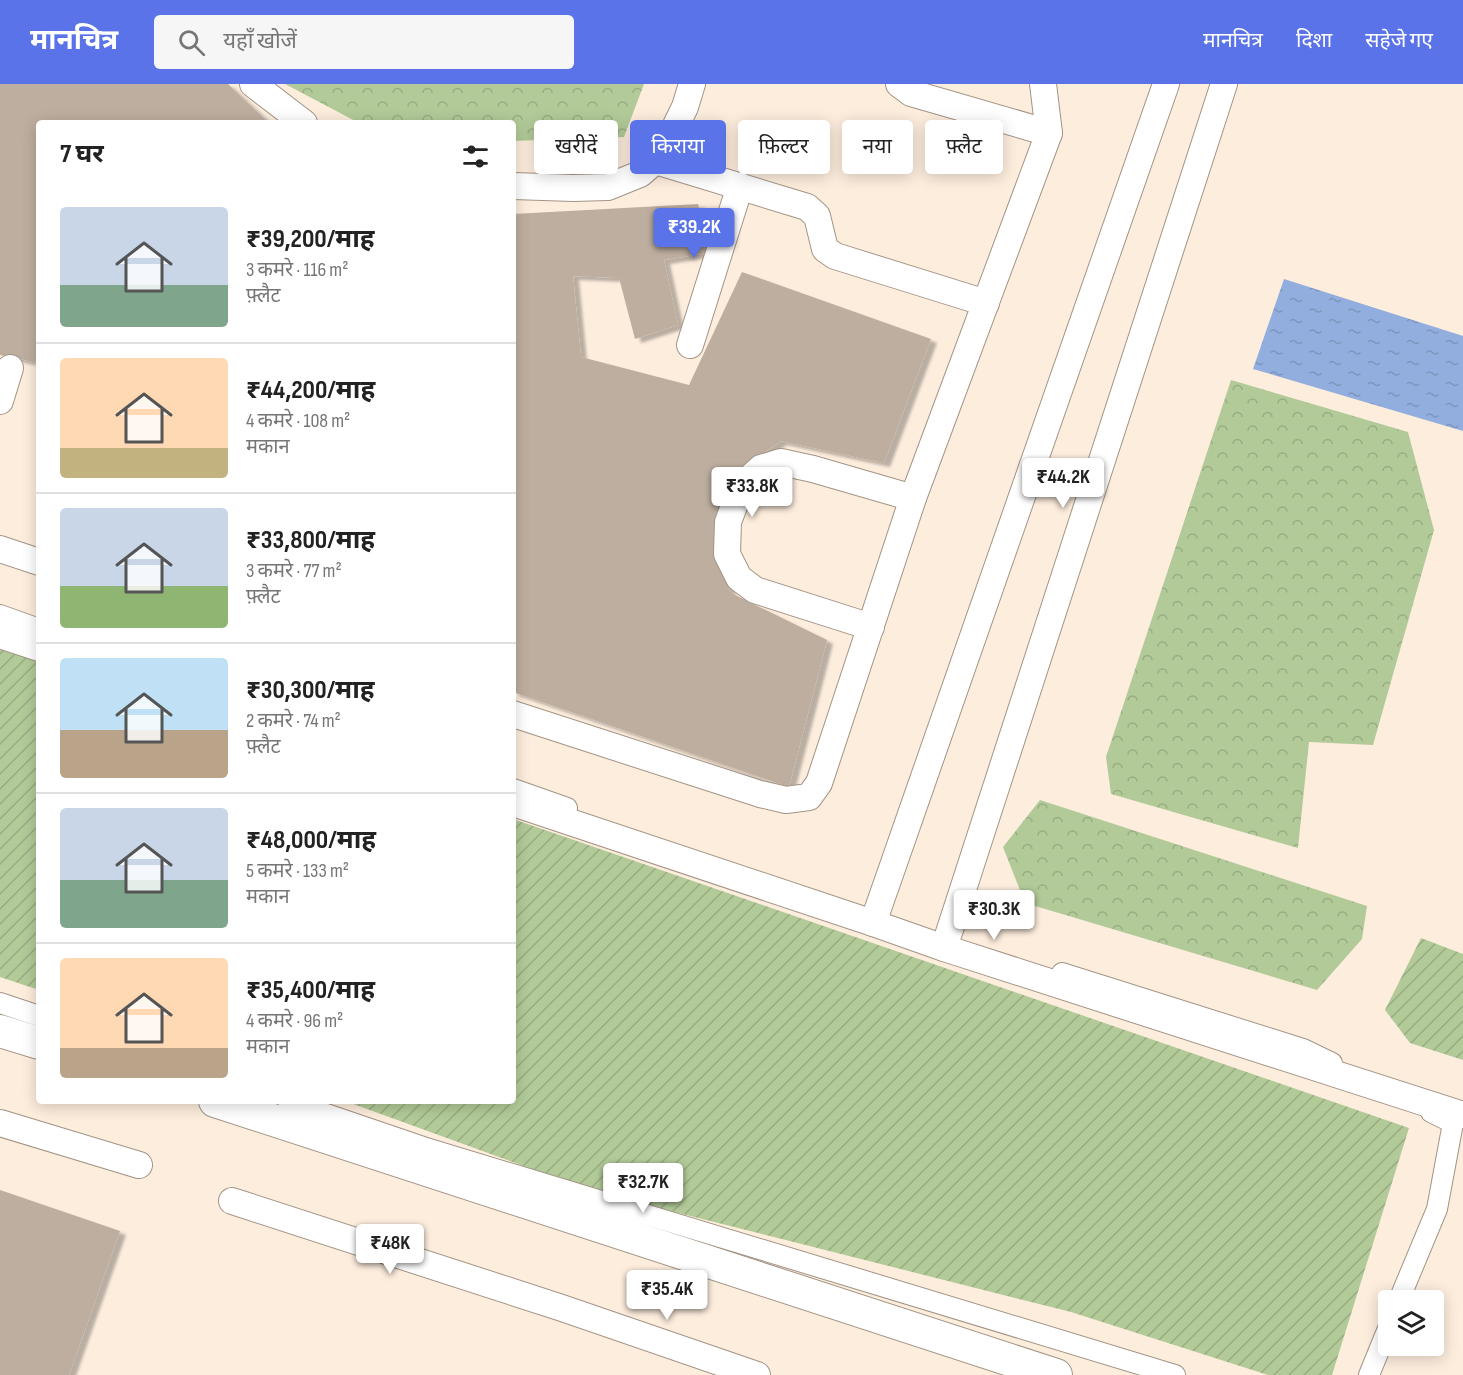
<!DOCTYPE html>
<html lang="hi">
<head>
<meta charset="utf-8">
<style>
	:root { --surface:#fff; --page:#f6f6f6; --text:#222; --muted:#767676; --line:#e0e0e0; --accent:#5a73e9 }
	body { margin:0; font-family:"Sofia Sans Condensed","Noto Sans Devanagari",sans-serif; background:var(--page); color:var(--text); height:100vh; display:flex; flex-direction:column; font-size:22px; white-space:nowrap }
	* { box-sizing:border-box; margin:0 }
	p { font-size:20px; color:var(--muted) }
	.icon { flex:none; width:33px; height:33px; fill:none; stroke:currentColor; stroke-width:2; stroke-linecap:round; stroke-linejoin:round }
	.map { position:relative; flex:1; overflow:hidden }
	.sheet { position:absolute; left:36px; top:36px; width:480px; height:984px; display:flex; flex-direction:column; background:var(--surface); border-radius:6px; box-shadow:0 3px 15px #0003 }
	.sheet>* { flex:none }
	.top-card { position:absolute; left:534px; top:36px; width:570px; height:54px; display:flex; gap:12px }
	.controls { position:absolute; left:1378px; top:1206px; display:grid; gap:12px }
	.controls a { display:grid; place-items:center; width:66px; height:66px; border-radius:6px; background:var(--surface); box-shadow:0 3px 15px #0003; font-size:30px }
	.price { position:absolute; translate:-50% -51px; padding:0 14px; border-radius:6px; background:#fff; color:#222; font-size:20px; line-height:39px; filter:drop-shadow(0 2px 3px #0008) }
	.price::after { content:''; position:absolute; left:50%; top:36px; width:18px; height:14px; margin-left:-9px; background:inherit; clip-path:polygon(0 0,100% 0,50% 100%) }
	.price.active { background:var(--accent); color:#fff }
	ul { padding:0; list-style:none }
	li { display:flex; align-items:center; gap:18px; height:150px; padding:0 24px }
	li+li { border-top:2px solid var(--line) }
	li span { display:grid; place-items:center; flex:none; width:168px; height:120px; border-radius:6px; color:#555 }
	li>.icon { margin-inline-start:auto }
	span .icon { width:72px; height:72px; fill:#fffc; stroke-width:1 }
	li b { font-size:26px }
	h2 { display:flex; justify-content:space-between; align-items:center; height:72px; padding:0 24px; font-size:26px }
	.chip { padding:0 21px; border-radius:6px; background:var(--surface); box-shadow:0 3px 15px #0003; font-size:21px; line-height:54px }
	.chip.active { background:var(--accent); color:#fff }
	header { display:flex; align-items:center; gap:36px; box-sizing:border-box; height:84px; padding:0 30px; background:var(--accent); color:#fff }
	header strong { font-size:28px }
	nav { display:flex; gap:33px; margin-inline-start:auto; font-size:21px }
	.search { width:420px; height:54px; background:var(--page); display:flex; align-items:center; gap:15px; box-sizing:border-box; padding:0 21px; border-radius:6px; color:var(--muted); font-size:22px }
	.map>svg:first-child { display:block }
	.park { fill:url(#park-crowns) }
	.garden { fill:url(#garden-furrows) }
	.water { fill:url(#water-ripples) }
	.building { fill:#beae9f; filter:url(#shadow) }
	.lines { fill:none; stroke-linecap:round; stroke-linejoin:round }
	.pedestrian-casing { stroke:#a39485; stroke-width:22 }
	.minor-casing { stroke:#a39485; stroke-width:28 }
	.tertiary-casing { stroke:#a39485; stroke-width:34 }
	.pedestrian { stroke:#fff; stroke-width:20 }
	.minor { stroke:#fff; stroke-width:26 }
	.tertiary { stroke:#fff; stroke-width:32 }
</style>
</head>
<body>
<header>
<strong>मानचित्र</strong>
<div class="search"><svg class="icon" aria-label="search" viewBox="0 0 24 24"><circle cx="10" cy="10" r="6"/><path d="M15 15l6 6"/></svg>यहाँ खोजें</div>
<nav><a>मानचित्र</a><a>दिशा</a><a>सहेजे गए</a></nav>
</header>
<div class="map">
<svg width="1463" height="1291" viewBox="0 0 1463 1291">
	<defs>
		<pattern id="park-crowns" width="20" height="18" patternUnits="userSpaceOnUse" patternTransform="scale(1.5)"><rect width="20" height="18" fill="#b2ca98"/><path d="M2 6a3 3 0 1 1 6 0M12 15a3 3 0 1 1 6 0" fill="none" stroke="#98ac82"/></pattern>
		<pattern id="garden-furrows" width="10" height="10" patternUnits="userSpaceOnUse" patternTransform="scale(1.5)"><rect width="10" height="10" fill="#b2ca98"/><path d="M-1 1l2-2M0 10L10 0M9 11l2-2" fill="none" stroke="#98ac82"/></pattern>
		<pattern id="water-ripples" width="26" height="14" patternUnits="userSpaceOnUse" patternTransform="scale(1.5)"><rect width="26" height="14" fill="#92aede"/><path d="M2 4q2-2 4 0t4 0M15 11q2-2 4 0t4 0" fill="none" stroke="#7d94bd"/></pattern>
		<filter id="shadow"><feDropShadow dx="6" dy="4" stdDeviation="1.5" flood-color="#0004"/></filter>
	</defs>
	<rect width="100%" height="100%" fill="#fdeddd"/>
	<g class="park">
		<path d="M285,0H644L624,53L513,57V39H359Z"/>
		<path d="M1231,296L1408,348L1434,446L1373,661L1309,658L1298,764L1111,710L1106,673Z"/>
		<path d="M1040,716L1367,822L1362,855L1317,906L1025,819L1003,763Z"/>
	</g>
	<g class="garden">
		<path d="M0,550L39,565V906L0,893Z"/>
		<path d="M513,735L1409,1044L1332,1291H1268L1071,1228L595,1108L345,1017H513Z"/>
		<path d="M1421,854L1463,870V976L1410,959L1385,926Z"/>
	</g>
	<path class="water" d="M1284,195L1463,252V347L1253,285Z"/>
	<g class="building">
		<path d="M0,0H228L269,39H39V279L0,271Z"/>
		<path d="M698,120L713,168L664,176L678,241L635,255L619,194L573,192L581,273L689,301L742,188L931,255L884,379L781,357L729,393L714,473L731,509L827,556L789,703L513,608V130Z"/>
		<path d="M0,1106L120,1147L69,1291H0Z"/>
	</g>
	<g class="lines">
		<g class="pedestrian-casing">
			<g id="pedestrian">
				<path d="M0,531L39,545"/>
				<path d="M513,705L567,724"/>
				<path d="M1062,889L1303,965L1332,979"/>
				<path d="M0,919L39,932"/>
				<path d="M288,1017L423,1063L1175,1291"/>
				<path d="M1399,1216L1437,1125L1453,1039L1431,1028"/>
				<path d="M1369,1291L1389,1242"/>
			</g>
		</g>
		<g class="minor-casing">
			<g id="minor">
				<path d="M253,0L304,39"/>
				<path d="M899,0L911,9L1049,49"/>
				<path d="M656,77L807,123L817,132L825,165L835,172L986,219"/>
				<path d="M513,102L573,104L608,103L640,90L661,72L685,23L692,0"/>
				<path d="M690,261L740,102"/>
				<path d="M0,317L10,284"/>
				<path d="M0,465L39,478"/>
				<path d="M871,543L755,506L739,494L727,470L728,438L742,401L761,384L781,378L813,385L913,414"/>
				<path d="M0,551L39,564"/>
				<path d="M513,630L760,710L786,716L809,713L819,699L913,414L1049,49L1043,0"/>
				<path d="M513,719L873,839L944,864L1463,1031"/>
				<path d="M873,839L1166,0"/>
				<path d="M944,864L1224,0"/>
				<path d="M0,1039L139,1081"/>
				<path d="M232,1117L562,1224L757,1291"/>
			</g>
		</g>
		<g class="tertiary-casing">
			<g id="tertiary">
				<path d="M0,947L39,959"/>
				<path d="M215,1017L1056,1291"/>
			</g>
		</g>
		<use href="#pedestrian" class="pedestrian"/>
		<use href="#minor" class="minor"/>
		<use href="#tertiary" class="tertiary"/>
	</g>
</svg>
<div class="controls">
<a><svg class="icon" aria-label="layers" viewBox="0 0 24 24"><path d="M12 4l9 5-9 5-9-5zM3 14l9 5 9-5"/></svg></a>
</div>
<b class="price active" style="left:694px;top:175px">₹39.2K</b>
<b class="price" style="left:1063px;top:425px">₹44.2K</b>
<b class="price" style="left:752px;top:434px">₹33.8K</b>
<b class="price" style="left:994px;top:857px">₹30.3K</b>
<b class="price" style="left:643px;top:1130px">₹32.7K</b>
<b class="price" style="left:390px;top:1191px">₹48K</b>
<b class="price" style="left:667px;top:1237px">₹35.4K</b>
<div class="top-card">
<a class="chip">खरीदें</a>
<a class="chip active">किराया</a>
<a class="chip">फ़िल्टर</a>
<a class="chip">नया</a>
<a class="chip">फ़्लैट</a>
</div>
<section class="sheet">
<h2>7 घर<svg class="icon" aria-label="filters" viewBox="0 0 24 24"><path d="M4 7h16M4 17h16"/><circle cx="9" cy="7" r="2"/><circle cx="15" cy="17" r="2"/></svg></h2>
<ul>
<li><span style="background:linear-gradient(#c9d6e8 65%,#7fa58c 0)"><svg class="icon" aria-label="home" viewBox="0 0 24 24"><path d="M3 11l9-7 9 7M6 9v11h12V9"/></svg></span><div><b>₹39,200/माह</b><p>3 कमरे · 116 m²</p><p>फ़्लैट</p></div></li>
<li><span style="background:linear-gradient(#ffd9b3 75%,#c2b280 0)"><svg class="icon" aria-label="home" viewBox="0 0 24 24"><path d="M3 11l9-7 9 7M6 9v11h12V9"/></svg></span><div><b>₹44,200/माह</b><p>4 कमरे · 108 m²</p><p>मकान</p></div></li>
<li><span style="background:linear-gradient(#c9d6e8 65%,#8fb573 0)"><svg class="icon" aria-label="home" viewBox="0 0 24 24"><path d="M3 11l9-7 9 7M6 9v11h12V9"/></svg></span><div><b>₹33,800/माह</b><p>3 कमरे · 77 m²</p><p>फ़्लैट</p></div></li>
<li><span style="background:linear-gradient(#bfe0f5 60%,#b9a48a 0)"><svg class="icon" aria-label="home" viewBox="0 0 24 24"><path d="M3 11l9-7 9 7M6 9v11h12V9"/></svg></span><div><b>₹30,300/माह</b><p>2 कमरे · 74 m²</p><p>फ़्लैट</p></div></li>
<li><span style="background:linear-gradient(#c9d6e8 60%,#7fa58c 0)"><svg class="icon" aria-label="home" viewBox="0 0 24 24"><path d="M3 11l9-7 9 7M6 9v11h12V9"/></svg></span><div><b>₹48,000/माह</b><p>5 कमरे · 133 m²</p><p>मकान</p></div></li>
<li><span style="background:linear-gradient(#ffd9b3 75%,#b9a48a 0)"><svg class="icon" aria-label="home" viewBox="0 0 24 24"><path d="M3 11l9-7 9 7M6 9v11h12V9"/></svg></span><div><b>₹35,400/माह</b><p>4 कमरे · 96 m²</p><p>मकान</p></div></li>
</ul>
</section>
</div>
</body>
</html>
